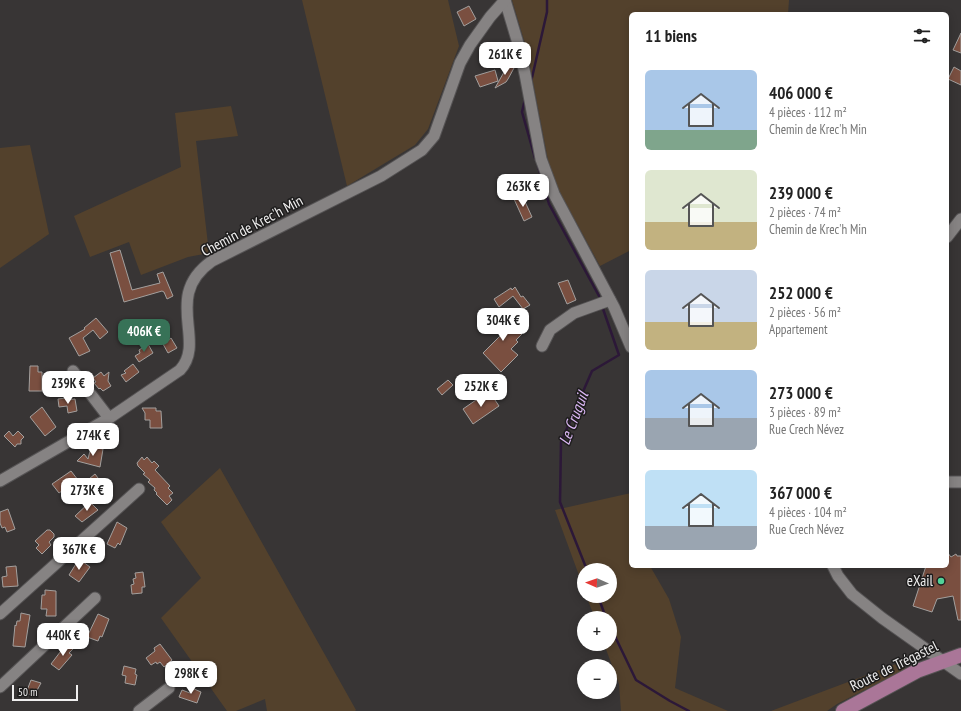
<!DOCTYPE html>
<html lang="fr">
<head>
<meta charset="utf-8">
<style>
	:root { --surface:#fff; --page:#f6f6f6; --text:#222; --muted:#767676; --accent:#377257 }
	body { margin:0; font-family:"PT Sans Narrow",sans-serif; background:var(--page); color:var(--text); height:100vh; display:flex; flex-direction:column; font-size:15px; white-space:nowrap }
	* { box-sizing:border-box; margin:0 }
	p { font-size:13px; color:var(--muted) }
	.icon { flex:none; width:22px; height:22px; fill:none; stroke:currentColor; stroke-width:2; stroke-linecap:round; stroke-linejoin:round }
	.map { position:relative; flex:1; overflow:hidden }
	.drawer { position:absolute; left:629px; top:12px; width:320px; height:556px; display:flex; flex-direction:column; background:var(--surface); border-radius:6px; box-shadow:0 2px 10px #0003 }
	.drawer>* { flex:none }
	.needle { width:26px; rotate:272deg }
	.fabs { position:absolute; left:577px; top:563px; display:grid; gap:8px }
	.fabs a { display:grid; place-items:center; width:40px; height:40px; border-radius:50%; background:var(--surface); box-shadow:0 2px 10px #0003; font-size:20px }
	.scale { position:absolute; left:12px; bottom:10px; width:66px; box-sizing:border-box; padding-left:4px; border:2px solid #f0efef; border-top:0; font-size:11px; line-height:14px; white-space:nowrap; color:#f0efef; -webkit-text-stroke:3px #1e1d1d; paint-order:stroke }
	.price { position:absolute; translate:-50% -34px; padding:0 9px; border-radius:8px; background:#fff; color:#222; font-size:13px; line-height:26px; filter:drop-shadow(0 1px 2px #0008) }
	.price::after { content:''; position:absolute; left:50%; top:24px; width:12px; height:9px; margin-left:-6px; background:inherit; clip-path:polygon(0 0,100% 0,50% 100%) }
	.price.on { background:var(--accent); color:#fff }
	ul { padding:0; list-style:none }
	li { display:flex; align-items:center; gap:12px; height:100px; padding:0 16px }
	li span { display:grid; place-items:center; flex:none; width:112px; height:80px; border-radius:6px; color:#555 }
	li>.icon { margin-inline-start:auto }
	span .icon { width:48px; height:48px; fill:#fffc; stroke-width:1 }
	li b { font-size:17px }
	h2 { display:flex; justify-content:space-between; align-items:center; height:48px; padding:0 16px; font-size:17px }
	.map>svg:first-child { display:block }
	.green { fill:#53412c }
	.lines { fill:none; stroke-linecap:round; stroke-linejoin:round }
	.stream { stroke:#2c1838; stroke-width:2.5 }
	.building { fill:#7a4f40; stroke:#a3a09e }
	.minor-casing { stroke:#555354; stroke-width:13 }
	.major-casing { stroke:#555354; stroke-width:16 }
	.minor { stroke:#868383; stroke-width:11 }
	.major { stroke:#aa7698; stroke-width:14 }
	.poi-dot { fill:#51d398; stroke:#1e1d1d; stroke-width:1.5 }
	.labels { text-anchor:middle; stroke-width:3; stroke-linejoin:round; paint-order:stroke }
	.street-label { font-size:15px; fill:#f0efef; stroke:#1e1d1d }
	.poi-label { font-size:15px; fill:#f0efef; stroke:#1e1d1d; text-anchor:end }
	.water-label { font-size:16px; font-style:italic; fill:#ddb9f6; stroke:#1e1d1d }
</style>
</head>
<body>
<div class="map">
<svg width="961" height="711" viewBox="0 0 961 711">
	<rect width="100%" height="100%" fill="#383535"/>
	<g class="green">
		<path d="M302,0H448L459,46L428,129L415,145L347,186Z"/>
		<path d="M512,0H789L788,14H631V250L600,266L551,176L527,50Z"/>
		<path d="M231,106L238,136L196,141L209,253L188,257L141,275L129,242L90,257L74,216L181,167L175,113Z"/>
		<path d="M30,145L49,234L0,268V148Z"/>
		<path d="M220,468L356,710L355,711H267L265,699L236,711H227L161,618L201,578L161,522Z"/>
		<path d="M631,493V566H650L669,599L681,637L675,688L728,711H621L619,684L604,644H610V618H595L586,596H610V570H584V589L555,510Z"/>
		<path d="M901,662L906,669L837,704L827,711H771Z"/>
	</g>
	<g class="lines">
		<g class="stream">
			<path d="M531,82L547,12V0"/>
			<path d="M525,99L522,112L535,158"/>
			<path d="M538,166L549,204L599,296"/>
			<path d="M587,570L560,502L561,442L592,371L619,355L602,306"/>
			<path d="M598,596L606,618"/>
			<path d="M610,626L636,680L670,701L689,711"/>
		</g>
	</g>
	<g class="building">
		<path d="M469,6L476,19L464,26L457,12Z"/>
		<path d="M961,33V53L953,50Z"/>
		<path d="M508,65L514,68L508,79L506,82L495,88Z"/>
		<path d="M954,67L961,71V85L948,79Z"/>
		<path d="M495,70L498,81L480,87L475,76Z"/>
		<path d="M522,195L532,217L524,221L514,199Z"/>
		<path d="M120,250L132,290L160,283L157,274L163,272L173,296L167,299L164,292L162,291L124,302L110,253Z"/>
		<path d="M568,280L576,300L567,304L558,283Z"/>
		<path d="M515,287L521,297L523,296L530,305L523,309L513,296L499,307L494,299L511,288L512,290Z"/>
		<path d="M497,310L522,334L516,340L518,342L511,349L518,355L501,372L483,353L502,334L488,320Z"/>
		<path d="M96,318L108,332L100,339L93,330L83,338L90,351L79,356L69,338L85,329L84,328Z"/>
		<path d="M171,338L177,348L168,353L163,344Z"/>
		<path d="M148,344L153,353L139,362L135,356L140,353L139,350Z"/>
		<path d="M133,364L139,372L126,382L121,375L126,373L124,371Z"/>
		<path d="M30,366H38V372H42V391H29Z"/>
		<path d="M101,372L104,376L109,372L108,381L111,386L103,391L100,388L99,389L94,383L96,382L93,378Z"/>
		<path d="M448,380L453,385L442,395L437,389Z"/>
		<path d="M489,391L499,406L473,424L463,409Z"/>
		<path d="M66,398V400L75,399L77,411L68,413L67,406L59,407L58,399Z"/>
		<path d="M42,407L56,427L45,436L30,417Z"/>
		<path d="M142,408H156V411H161L162,428H150V420H145V413Z"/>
		<path d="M9,431L13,436L18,431L24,437L21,440V444H17L15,447L4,436Z"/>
		<path d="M91,447L103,449L100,467L77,461L84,454L88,459Z"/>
		<path d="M142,457L144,460L147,457L152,463L154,461L159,466L155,470L170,486L168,488L173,493L169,496L172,500L167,505L156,494L157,493L154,490L155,488L148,482L150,480L143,474L145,473L138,466L137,463Z"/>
		<path d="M71,471L78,480L59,493L52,484Z"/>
		<path d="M95,474L101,482L96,487L89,479Z"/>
		<path d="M90,502L98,510L82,522L75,516Z"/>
		<path d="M8,509L15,529L7,532L5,527L2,528L0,523V512Z"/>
		<path d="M117,522L127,528L120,545L118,543L115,548L107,544Z"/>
		<path d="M47,530H50L54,534V537L49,542L51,545L42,554L36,548L39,545L35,541Z"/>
		<path d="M947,552L951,557L956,554L957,556H961V620H958L953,596L937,599L932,612L913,606L926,566H947Z"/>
		<path d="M79,559L90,567L79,582L69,575Z"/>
		<path d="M16,566L18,586L3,587L2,577L7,576L6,567Z"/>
		<path d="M143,572L145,587H142V593L132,594L131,585L134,584L133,579L136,578L135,573Z"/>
		<path d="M45,590L56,591V616H46L47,609H41L42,595H45Z"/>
		<path d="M21,613L30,615L25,647L13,646L15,625L16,626L17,621H20Z"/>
		<path d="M98,614L109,619L102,637L100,636L98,641L87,637Z"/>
		<path d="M67,643L74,648L69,653L72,655L59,670L51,664Z"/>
		<path d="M160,644L172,660L164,667L160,662L157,664L156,662L151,665L146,658L155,651L154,648Z"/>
		<path d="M124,666L136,669L135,674L137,675L135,685L125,683L126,676L122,675Z"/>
		<path d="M31,680L41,683L34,696L26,693Z"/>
		<path d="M192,688L201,692L197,703L179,697L182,690L190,693Z"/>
	</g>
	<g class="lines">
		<g class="minor-casing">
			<g id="minor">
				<path d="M505,0L517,40L525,74L541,159L554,194L614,307L631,347"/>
				<path d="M947,237L961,219"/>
				<path d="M542,346L550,330L574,313L610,300"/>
				<path d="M73,371L109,418"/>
				<path d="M0,481L111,417L180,370C207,341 162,296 212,261L381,176L422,150L434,136L460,63L470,45L490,17L505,0"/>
				<path d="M947,482H961"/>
				<path d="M833,566L838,576L852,594L882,618L961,674"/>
				<path d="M0,614L139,489"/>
				<path d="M0,687L95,598"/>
				<path d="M139,711L169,688"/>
			</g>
		</g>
		<g class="major-casing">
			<path id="major" d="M843,711L917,671L961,655"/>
		</g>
		<use href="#minor" class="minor"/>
		<use href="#major" class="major"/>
	</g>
	<circle class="poi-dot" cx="941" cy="581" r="4"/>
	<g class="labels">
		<g class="street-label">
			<text transform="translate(252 226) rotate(-28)" y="5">Chemin de Krec'h Min</text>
			<text transform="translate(894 666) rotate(-26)" y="5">Route de Trégastel</text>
		</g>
		<g class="poi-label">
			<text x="933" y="586">eXail</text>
		</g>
		<g class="water-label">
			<text transform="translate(573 418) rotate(-69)" y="6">Le Cruguil</text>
		</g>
	</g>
</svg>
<div class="fabs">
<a><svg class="needle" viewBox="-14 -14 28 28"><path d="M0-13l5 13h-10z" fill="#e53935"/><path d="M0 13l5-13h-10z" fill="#767676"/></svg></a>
<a>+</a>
<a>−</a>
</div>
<div class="scale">50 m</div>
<b class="price" style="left:505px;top:76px">261K €</b>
<b class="price" style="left:523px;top:208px">263K €</b>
<b class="price" style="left:503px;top:342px">304K €</b>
<b class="price on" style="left:144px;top:353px">406K €</b>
<b class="price" style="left:68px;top:405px">239K €</b>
<b class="price" style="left:481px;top:408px">252K €</b>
<b class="price" style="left:93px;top:457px">274K €</b>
<b class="price" style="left:87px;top:512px">273K €</b>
<b class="price" style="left:79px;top:571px">367K €</b>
<b class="price" style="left:63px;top:657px">440K €</b>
<b class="price" style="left:191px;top:695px">298K €</b>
<section class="drawer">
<h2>11 biens<svg class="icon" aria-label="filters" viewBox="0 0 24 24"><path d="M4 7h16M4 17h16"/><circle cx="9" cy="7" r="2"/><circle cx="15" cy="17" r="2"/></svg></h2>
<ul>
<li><span style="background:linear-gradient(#a9c7e8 75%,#7fa58c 0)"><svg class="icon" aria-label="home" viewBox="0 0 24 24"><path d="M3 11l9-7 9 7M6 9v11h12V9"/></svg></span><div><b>406 000 €</b><p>4 pièces · 112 m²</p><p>Chemin de Krec'h Min</p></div></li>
<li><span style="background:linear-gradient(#dfe7d0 65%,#c2b280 0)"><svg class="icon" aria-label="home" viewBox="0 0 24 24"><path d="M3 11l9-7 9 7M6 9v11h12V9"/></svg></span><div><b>239 000 €</b><p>2 pièces · 74 m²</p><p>Chemin de Krec'h Min</p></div></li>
<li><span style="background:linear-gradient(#c9d6e8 65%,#c2b280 0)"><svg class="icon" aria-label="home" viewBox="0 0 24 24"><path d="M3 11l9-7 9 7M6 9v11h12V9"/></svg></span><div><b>252 000 €</b><p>2 pièces · 56 m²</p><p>Appartement</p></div></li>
<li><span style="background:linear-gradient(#a9c7e8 60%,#9aa5b1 0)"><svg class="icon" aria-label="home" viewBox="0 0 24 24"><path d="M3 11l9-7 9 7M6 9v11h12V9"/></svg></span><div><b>273 000 €</b><p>3 pièces · 89 m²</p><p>Rue Crech Névez</p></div></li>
<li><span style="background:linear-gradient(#bfe0f5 70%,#9aa5b1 0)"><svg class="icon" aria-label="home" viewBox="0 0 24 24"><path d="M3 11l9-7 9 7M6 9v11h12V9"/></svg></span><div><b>367 000 €</b><p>4 pièces · 104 m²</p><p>Rue Crech Névez</p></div></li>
</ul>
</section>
</div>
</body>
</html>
